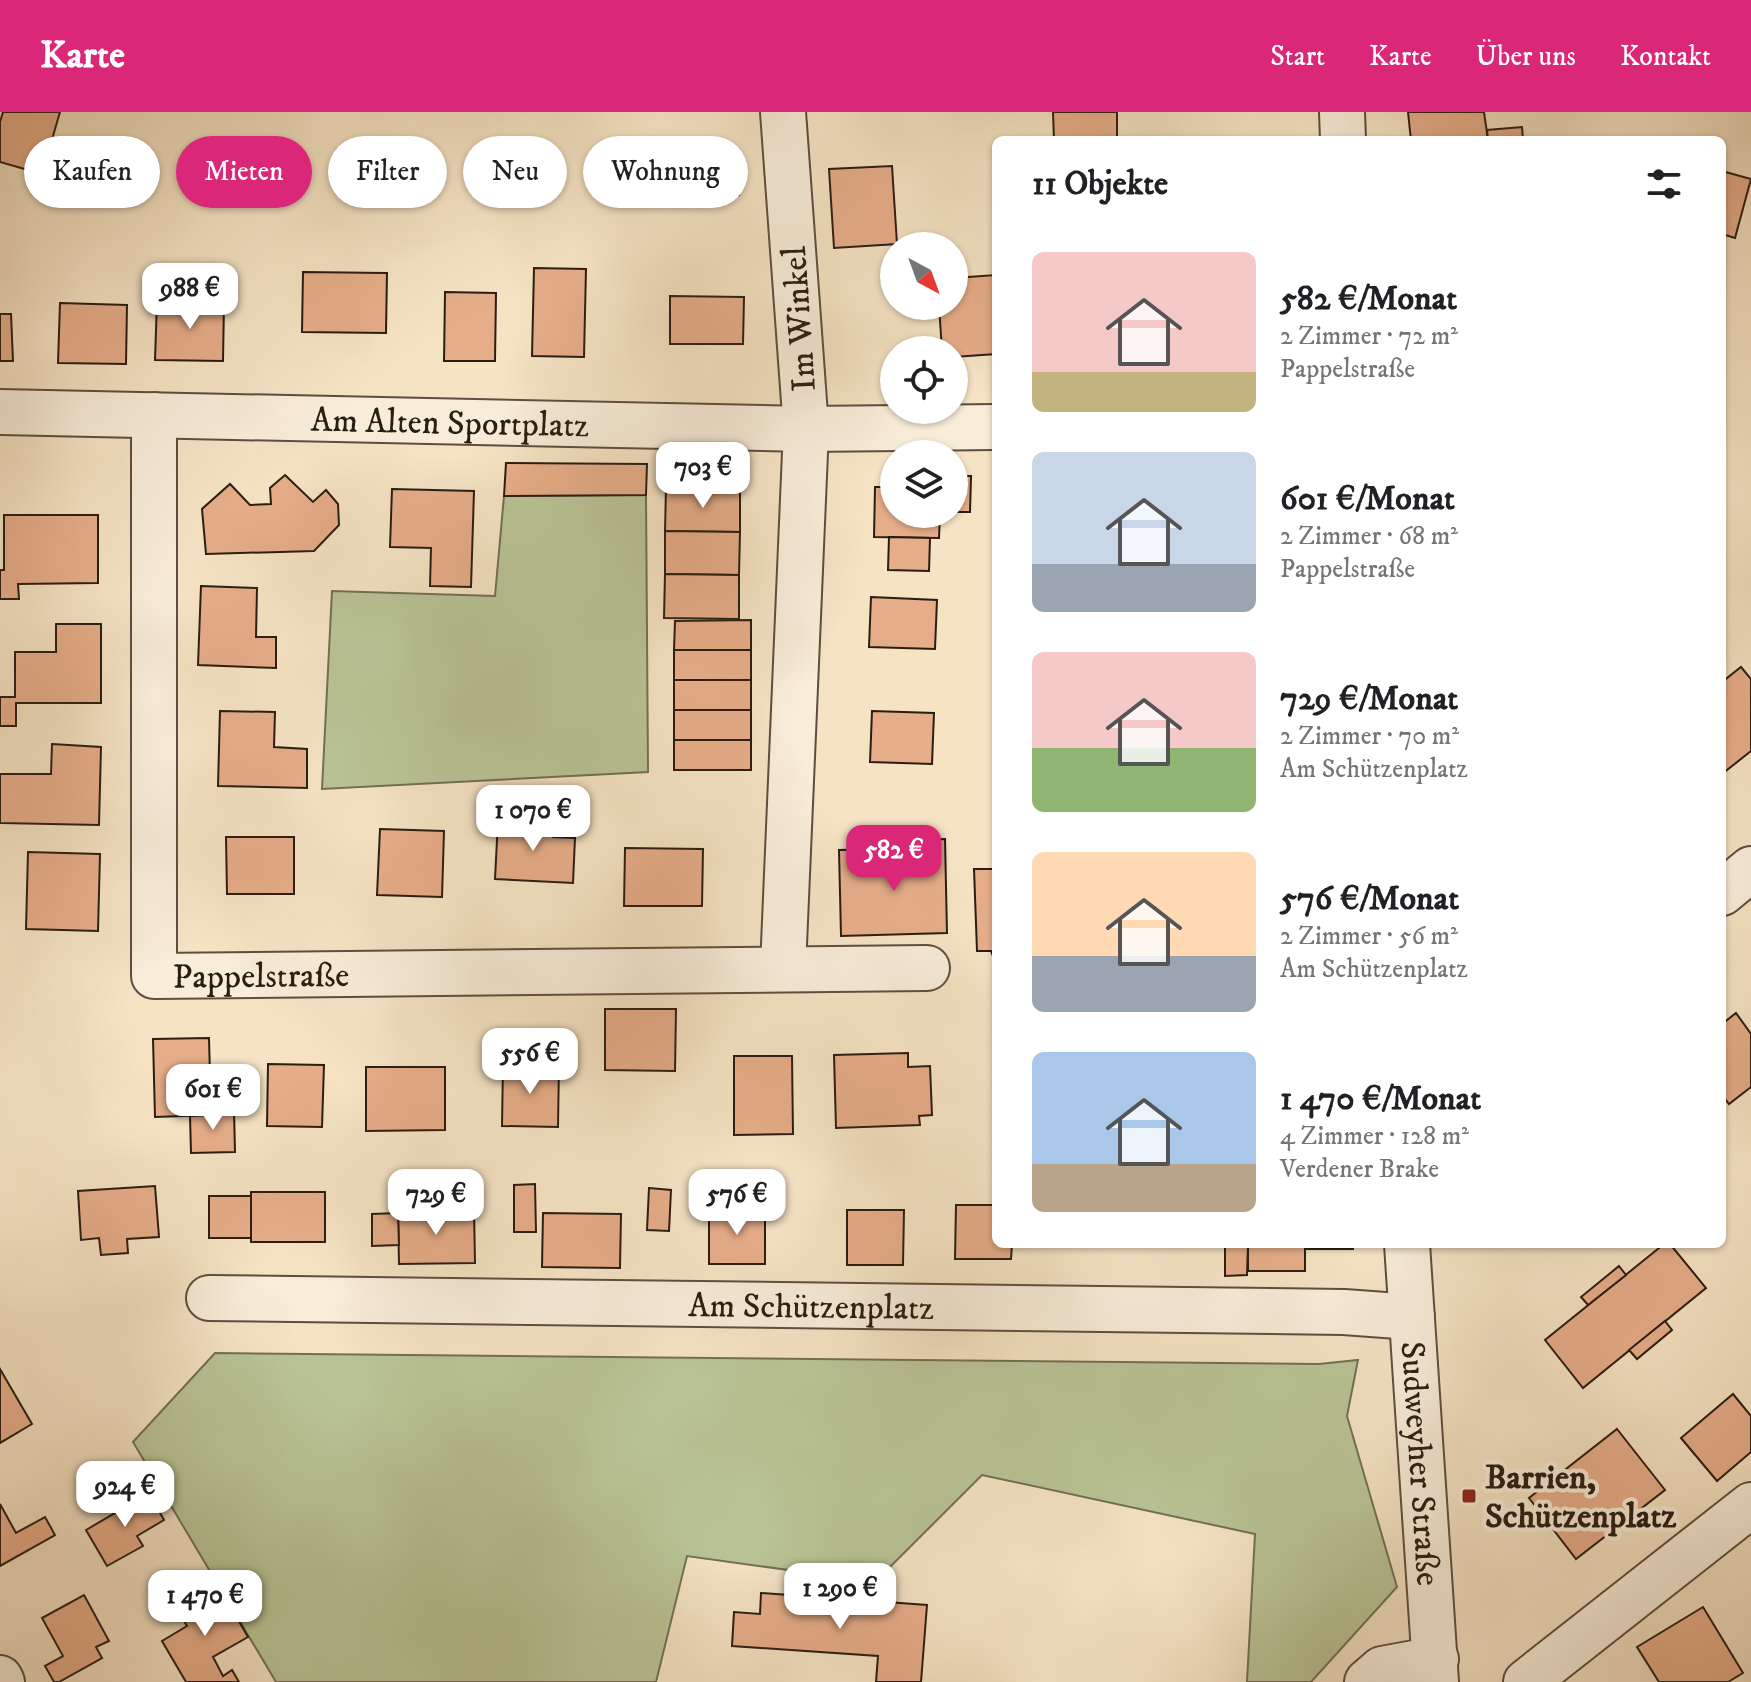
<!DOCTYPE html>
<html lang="de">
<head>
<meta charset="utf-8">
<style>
	:root { --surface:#fff; --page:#f6f6f6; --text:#202124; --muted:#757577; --accent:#db2777 }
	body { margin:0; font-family:"IM FELL DW Pica",serif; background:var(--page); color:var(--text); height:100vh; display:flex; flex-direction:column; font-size:30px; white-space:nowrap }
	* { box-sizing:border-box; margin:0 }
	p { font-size:26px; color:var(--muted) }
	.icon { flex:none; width:44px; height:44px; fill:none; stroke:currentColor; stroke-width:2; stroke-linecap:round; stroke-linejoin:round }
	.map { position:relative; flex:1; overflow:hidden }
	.details { position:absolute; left:992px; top:24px; width:734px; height:1112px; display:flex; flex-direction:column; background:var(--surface); border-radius:12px; box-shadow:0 2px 6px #0004 }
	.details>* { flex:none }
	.top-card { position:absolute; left:24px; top:24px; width:760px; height:72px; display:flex; gap:16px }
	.needle { width:52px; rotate:139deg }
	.tools { position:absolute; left:880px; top:120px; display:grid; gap:16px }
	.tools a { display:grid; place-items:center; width:88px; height:88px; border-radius:50%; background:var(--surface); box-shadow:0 2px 6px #0004; font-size:40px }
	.price { position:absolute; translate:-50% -68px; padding:0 18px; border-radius:16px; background:#fff; color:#222; font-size:26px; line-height:52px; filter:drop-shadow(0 2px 4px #0008) }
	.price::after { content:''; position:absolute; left:50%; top:48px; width:24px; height:18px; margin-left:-12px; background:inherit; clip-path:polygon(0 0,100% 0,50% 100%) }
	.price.active { background:var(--accent); color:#fff }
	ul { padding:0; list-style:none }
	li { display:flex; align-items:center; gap:24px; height:200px; padding:0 40px }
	li span { display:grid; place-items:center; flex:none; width:224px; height:160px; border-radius:12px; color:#555 }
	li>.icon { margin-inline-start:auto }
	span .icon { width:96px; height:96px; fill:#fffc; stroke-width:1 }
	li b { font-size:34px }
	h2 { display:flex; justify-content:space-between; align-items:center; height:96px; padding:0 40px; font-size:34px }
	.chip { padding:0 28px; border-radius:36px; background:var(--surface); box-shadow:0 2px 6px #0004; font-size:28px; line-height:72px }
	.chip.active { background:var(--accent); color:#fff }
	header { display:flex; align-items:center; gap:48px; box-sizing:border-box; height:112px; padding:0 40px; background:var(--accent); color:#fff }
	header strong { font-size:38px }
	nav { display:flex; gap:44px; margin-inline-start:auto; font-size:28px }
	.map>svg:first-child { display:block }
	.green { fill:#b9c496; stroke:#727054; stroke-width:2 }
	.building { fill:#e6ad89; stroke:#2b1d12; stroke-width:2 }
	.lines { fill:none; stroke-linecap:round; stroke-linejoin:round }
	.minor-casing { stroke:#5e4e3e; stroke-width:48 }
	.minor { stroke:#f8edd9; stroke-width:44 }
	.poi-dot { fill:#8f2418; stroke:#f8edd9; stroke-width:3 }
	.labels { text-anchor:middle; stroke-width:8; stroke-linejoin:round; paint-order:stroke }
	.street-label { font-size:34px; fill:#2b1d12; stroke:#f8edd9 }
	.poi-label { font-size:34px; font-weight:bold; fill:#2b1d12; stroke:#f8edd9; text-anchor:start }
</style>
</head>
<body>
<header>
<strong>Karte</strong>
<nav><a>Start</a><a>Karte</a><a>Über uns</a><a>Kontakt</a></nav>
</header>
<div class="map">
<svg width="1751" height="1570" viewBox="0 0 1751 1570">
	<rect width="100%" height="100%" fill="#f5e3c4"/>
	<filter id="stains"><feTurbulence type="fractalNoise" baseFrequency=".0025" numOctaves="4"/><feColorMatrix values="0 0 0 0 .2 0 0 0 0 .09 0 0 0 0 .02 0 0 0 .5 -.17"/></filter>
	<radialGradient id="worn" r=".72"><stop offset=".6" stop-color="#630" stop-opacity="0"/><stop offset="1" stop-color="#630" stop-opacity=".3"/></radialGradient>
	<g class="green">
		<path d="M646,383L648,660L322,677L332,479L495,484L504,384Z"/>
		<path d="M215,1241L1319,1252L1358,1248L1347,1304L1397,1475L1311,1570H1247L1255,1422L982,1363L875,1470L687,1444L656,1570H276L133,1330Z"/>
	</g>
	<g class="building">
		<path d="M3,0H60L42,62L0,50V10Z"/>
		<path d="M1053,0H1117V28H1054Z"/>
		<path d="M1408,0H1484L1488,28H1411Z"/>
		<path d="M1522,15L1523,28H1488L1487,18Z"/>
		<path d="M734,39L739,83L678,90L674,46Z"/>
		<path d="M892,54L897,132L834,136L829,57Z"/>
		<path d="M1722,59L1751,67L1735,126L1722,122Z"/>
		<path d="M534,156L586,157L584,245L532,244Z"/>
		<path d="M303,160L387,161L386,221L302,220Z"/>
		<path d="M996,163V242L954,245V238H942L939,194H954V166Z"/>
		<path d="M445,180L496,181L495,249H444Z"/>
		<path d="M670,184L744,185L743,232H670Z"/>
		<path d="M157,189L224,190L223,249L155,248Z"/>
		<path d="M60,191L127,193L126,252L58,251Z"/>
		<path d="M0,202H11L13,249H0Z"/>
		<path d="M506,351L647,352L646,383L504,384Z"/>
		<path d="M285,363L313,390L326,378L338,392L339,413L314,439L206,442L202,397L230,372L250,393L271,392L270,376Z"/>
		<path d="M954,364H971L970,400H954Z"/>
		<path d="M666,375L740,376V420L665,419Z"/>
		<path d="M875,375H894V402H940L939,426L874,425Z"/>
		<path d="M392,377L474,379L471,475L430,474L431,436L390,435Z"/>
		<path d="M4,403H98V471L18,472L19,487H0V458H4Z"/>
		<path d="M665,419L740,420L739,463L665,462Z"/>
		<path d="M889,425L930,426L929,459L888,458Z"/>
		<path d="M665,462L739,463V507L664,506Z"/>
		<path d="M201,474L257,476L256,525H276V556L198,553Z"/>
		<path d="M871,485L937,488L935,537L869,535Z"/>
		<path d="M751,508V538H674L675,509Z"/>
		<path d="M56,512H101V591H16V614H0V585H15V540H56Z"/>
		<rect x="674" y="538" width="77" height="30"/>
		<path d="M1741,555L1751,567V639L1722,662V570Z"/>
		<rect x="674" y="568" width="77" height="30"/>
		<rect x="674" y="598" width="77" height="30"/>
		<path d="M220,599L275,600L274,635L307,637V676L218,674Z"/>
		<path d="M872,599L934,601L932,652L870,650Z"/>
		<rect x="674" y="628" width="77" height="30"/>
		<path d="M52,632L101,635L99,713L0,711V662H51Z"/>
		<path d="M498,708L554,711L553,725L575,726L573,771L495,767Z"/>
		<path d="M380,717L444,719L442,785L377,783Z"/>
		<path d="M226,725H294V782H227Z"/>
		<path d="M945,727L947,821L841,824L839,738L882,737L883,760H913L912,728Z"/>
		<path d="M625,736L703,737L702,794H624Z"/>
		<path d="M28,740L100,742L98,819L26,817Z"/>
		<path d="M974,757H996V852L991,839H977Z"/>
		<path d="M605,897H676L675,959L605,958Z"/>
		<path d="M1736,901L1751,922V975L1729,992L1722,983V912Z"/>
		<path d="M209,926L211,1003L155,1005L153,927Z"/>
		<path d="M908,941V955L930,954L932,1003L919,1004L920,1013L836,1016L834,943Z"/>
		<path d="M734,944H792L793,1022L734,1023Z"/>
		<path d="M268,952L324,953L322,1015L267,1014Z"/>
		<path d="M503,952L559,953L558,1015L502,1014Z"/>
		<path d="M366,955H445V1018L366,1019Z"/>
		<path d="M211,998H234L235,1040L191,1041L190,1004L211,1003Z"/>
		<path d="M535,1072L536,1120H514V1073Z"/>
		<path d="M155,1074L159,1125L127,1127L128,1141L101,1143L99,1126L81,1128L78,1079Z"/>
		<path d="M649,1076L671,1078L669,1119L647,1118Z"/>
		<rect x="251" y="1080" width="74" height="50"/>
		<rect x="209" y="1084" width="42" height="42"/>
		<path d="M956,1093H996V1132H1012L1011,1147H955Z"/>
		<path d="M709,1097L765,1098V1152H709Z"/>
		<path d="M474,1098L475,1151L399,1152L398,1099Z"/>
		<path d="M847,1098H904L903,1153H847Z"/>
		<path d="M398,1101L399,1133L372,1134V1102Z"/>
		<path d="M543,1101L621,1102L620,1156L542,1155Z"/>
		<path d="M1225,1132H1248L1247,1163L1225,1164Z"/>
		<rect x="1248" y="1132" width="57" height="27"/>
		<rect x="1307" y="1132" width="46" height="5"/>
		<path d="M1664,1132H1670L1706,1176L1583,1276L1545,1228Z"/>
		<path d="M1619,1154L1626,1163L1588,1193L1581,1185Z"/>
		<path d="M1665,1209L1672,1218L1637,1247L1629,1238Z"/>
		<path d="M0,1257L32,1312L0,1331Z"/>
		<path d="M1733,1282L1751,1304V1340L1717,1369L1681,1326Z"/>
		<path d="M1617,1317L1665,1378L1576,1447L1529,1386Z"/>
		<path d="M149,1381L164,1408L137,1424L143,1434L107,1454L86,1418Z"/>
		<path d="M0,1392L16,1421L45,1405L55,1423L0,1454Z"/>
		<path d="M218,1473L248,1525L213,1545L223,1564L232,1558L239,1570H186L162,1529L187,1514L177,1497Z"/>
		<path d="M761,1481L927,1493L921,1570H876L878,1544L732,1534L734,1500L760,1502Z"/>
		<path d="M84,1483L109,1529L96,1535L102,1546L59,1570H54L45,1554L63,1544L42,1506Z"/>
		<path d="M1703,1495L1743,1561L1728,1570H1659L1637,1535Z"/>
	</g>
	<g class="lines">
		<g class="minor-casing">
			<g id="minor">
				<path d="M1342,0L1343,28"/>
				<path id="s1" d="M0,300L806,317L996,315"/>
				<path id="s2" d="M154,303V864L927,856"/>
				<path d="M1722,781L1751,757"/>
				<path d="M783,856L806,317L783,0"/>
				<path id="s3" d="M1407,1132L1436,1570"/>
				<path id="s4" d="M209,1186L1344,1200L1412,1205"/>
				<path d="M0,1566L2,1570"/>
				<path d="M1367,1570L1382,1557L1436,1547"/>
				<path d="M1526,1570L1751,1393"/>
			</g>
		</g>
		<use href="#minor" class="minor"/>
	</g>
	<rect class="poi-dot" x="1461" y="1376" width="16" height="16" rx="4"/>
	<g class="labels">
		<g class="street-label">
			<text transform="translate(798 207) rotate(-94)" y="12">Im Winkel</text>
			<text dy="12" stroke="none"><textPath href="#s1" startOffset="450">Am Alten Sportplatz</textPath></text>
			<text dy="12" stroke="none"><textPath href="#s2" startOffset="668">Pappelstraße</textPath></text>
			<text dy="12" stroke="none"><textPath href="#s4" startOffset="602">Am Schützenplatz</textPath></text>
			<text dy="12" stroke="none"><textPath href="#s3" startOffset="220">Sudweyher Straße</textPath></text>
		</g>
		<g class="poi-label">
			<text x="1485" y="1376">Barrien,<tspan x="1485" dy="39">Schützenplatz</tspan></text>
		</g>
	</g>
	<rect width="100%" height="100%" filter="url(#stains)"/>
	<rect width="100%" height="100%" fill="url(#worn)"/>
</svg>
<div class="tools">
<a><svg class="needle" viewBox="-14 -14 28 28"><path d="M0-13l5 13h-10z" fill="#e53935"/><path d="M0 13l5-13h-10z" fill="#757577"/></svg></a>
<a><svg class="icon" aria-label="locate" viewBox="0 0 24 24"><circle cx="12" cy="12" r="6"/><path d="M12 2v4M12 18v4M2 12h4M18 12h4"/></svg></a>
<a><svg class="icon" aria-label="layers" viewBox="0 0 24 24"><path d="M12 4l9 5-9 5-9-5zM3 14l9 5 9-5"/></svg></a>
</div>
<b class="price" style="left:190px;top:219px">988 €</b>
<b class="price" style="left:703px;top:398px">703 €</b>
<b class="price" style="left:533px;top:741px">1 070 €</b>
<b class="price active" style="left:894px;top:781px">582 €</b>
<b class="price" style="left:530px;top:984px">556 €</b>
<b class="price" style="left:213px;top:1020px">601 €</b>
<b class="price" style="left:436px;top:1125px">729 €</b>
<b class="price" style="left:737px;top:1125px">576 €</b>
<b class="price" style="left:125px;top:1417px">924 €</b>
<b class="price" style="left:840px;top:1519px">1 290 €</b>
<b class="price" style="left:205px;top:1526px">1 470 €</b>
<div class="top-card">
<a class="chip">Kaufen</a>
<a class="chip active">Mieten</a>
<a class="chip">Filter</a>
<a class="chip">Neu</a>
<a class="chip">Wohnung</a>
</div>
<section class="details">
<h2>11 Objekte<svg class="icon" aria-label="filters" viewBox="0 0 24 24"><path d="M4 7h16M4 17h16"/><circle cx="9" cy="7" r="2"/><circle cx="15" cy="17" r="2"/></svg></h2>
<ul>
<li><span style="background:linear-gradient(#f6c9c9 75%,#c2b280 0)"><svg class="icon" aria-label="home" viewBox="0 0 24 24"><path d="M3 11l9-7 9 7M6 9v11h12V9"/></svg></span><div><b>582 €/Monat</b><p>2 Zimmer · 72 m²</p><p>Pappelstraße</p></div></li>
<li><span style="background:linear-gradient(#c9d6e8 70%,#9aa5b1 0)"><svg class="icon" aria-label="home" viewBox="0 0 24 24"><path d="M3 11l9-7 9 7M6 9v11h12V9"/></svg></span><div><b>601 €/Monat</b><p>2 Zimmer · 68 m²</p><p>Pappelstraße</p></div></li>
<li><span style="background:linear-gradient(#f6c9c9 60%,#8fb573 0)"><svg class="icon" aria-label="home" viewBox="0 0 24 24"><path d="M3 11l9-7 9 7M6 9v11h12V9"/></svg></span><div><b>729 €/Monat</b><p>2 Zimmer · 70 m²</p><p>Am Schützenplatz</p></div></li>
<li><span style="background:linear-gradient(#ffd9b3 65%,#9aa5b1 0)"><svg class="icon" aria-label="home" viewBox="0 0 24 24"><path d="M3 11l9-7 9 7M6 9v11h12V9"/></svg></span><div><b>576 €/Monat</b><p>2 Zimmer · 56 m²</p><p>Am Schützenplatz</p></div></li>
<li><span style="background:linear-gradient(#a9c7e8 70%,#b9a48a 0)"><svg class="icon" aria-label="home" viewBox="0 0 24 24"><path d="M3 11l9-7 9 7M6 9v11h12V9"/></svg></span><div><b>1 470 €/Monat</b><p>4 Zimmer · 128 m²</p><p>Verdener Brake</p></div></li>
</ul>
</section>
</div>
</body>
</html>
